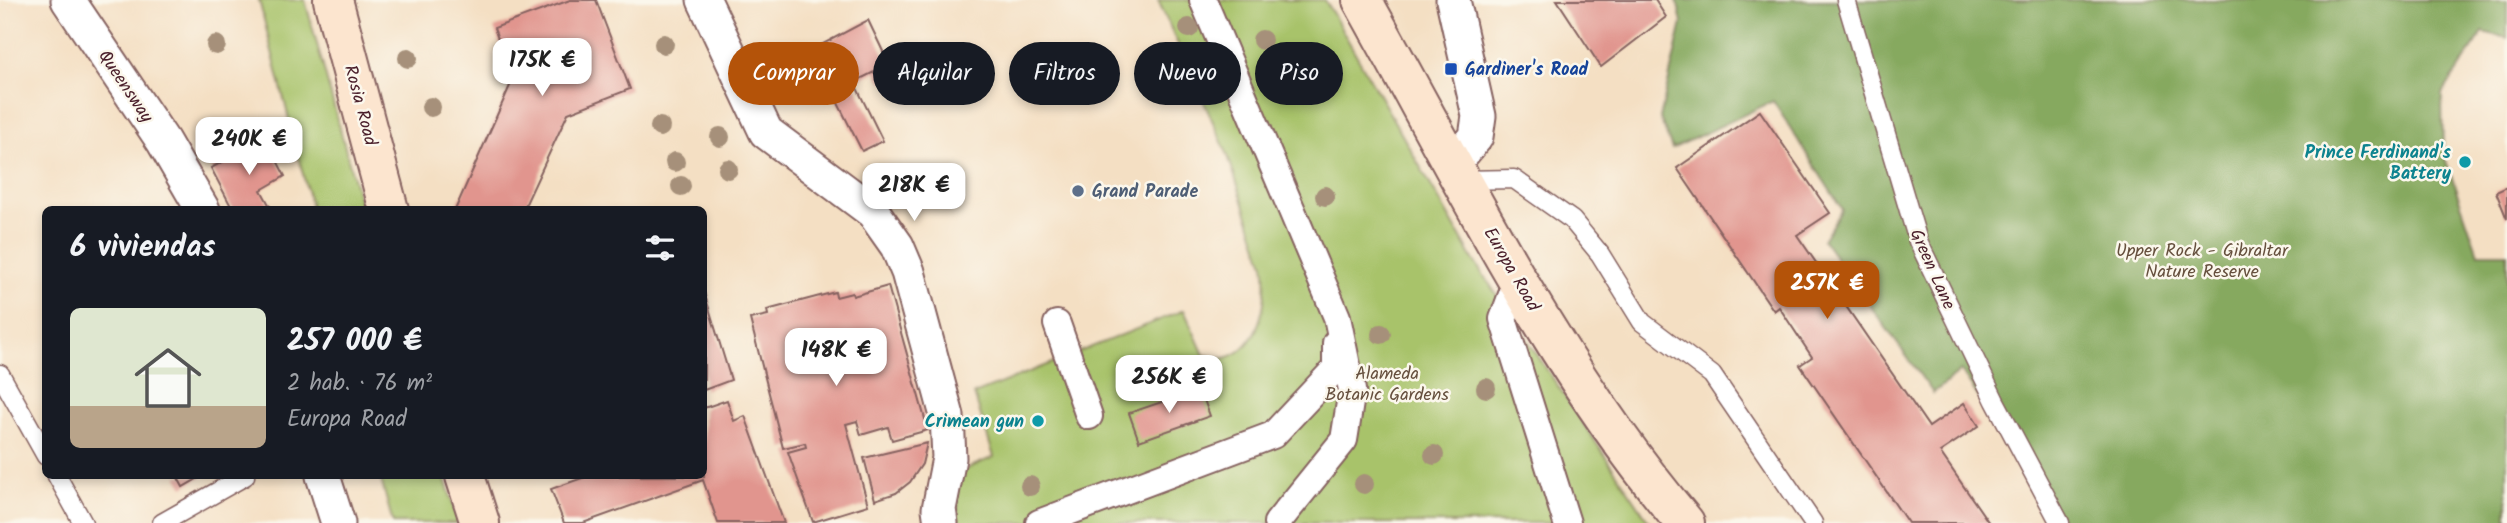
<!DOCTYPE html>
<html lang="es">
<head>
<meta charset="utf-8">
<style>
	:root { --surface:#171b24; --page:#242831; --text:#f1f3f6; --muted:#9ea1a6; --line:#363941; --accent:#b45309 }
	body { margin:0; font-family:Kalam,sans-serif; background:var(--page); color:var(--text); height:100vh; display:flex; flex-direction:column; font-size:26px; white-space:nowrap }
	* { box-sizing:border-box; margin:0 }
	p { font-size:23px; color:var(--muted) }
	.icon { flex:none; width:38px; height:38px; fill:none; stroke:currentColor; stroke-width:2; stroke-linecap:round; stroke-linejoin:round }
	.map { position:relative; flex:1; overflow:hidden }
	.panel { position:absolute; left:42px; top:206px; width:665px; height:273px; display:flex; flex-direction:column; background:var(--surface); border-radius:10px; box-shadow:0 4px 10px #0003 }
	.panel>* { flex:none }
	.banner { position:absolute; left:728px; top:42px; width:665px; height:63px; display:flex; gap:14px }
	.price { position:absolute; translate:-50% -60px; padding:0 16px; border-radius:14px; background:#fff; color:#222; font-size:23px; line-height:46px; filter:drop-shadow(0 2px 4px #0008) }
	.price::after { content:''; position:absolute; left:50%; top:42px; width:21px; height:16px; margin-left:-10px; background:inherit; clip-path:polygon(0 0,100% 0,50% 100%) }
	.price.current { background:var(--accent); color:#fff }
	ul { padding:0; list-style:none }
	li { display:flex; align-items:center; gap:21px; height:175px; padding:0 28px }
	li+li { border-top:2px solid var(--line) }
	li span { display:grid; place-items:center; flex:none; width:196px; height:140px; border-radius:10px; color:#555 }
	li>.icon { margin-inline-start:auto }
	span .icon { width:84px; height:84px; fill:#fffc; stroke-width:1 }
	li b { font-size:30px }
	h2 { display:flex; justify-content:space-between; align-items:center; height:84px; padding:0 28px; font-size:30px }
	.tag { padding:0 24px; border-radius:32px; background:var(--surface); box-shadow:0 4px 10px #0003; font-size:24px; line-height:63px }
	.tag.current { background:var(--accent); color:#fff }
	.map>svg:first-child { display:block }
	.green { fill:#a8c36a; stroke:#79714a; stroke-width:2 }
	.forest { fill:#86a95e; stroke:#686444; stroke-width:2 }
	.building { fill:#e1958e }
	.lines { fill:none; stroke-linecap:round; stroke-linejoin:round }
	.service-casing { stroke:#866260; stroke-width:21 }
	.pedestrian-casing { stroke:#866260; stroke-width:30 }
	.minor-casing { stroke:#866260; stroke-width:37 }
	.secondary-casing { stroke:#866260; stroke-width:42 }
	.service { stroke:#fff; stroke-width:18 }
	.pedestrian { stroke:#fff; stroke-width:26 }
	.minor { stroke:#fff; stroke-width:33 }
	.secondary { stroke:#fce5cf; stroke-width:38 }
	.tree { fill:#a6907a }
	.transit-dot { fill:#1a4fb4; stroke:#fbf7ec; stroke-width:2.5 }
	.culture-dot { fill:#0f9aa8; stroke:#fbf7ec; stroke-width:2.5 }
	.service-dot { fill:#5c6f8a; stroke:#fbf7ec; stroke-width:2.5 }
	.labels { text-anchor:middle; stroke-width:5; stroke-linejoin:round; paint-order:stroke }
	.transit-label { font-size:18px; font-weight:bold; fill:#164399; stroke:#fbf7ec; text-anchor:start }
	.street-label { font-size:18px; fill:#4a1f2b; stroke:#fbf7ec }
	.culture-label { font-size:18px; font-weight:bold; fill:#0d838f; stroke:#fbf7ec; text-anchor:end }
	.service-label { font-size:18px; font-weight:bold; fill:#4e5e75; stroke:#fbf7ec; text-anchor:start }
	.park-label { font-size:18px; fill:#66503e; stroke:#fbf7ec }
</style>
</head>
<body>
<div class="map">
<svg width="2507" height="523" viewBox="0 0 2507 523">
	<rect width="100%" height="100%" fill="#fbf7ec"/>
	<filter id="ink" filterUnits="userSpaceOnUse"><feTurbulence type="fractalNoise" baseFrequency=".0143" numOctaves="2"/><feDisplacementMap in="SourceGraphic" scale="14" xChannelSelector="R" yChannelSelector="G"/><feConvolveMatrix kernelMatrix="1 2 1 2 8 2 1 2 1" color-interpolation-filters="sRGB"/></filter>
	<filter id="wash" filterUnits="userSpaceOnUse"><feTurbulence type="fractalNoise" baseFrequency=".00686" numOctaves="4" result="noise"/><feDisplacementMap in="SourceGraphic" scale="28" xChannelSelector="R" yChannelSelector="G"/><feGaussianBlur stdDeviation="1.57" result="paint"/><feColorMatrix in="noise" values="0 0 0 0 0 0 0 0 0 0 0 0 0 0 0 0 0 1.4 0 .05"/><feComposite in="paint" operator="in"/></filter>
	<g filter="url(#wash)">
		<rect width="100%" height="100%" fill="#f4dfc3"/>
		<g class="green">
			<path d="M259,0H305L362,210H312Z"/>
			<path d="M1158,0H1325L1474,261L1650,523H958L957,473L994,457L974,394L1184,310L1204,355C1210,356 1219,359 1225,358C1262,349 1269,294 1264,264L1227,153Z"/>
			<path d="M380,476H444L459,523H393Z"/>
		</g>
		<path class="forest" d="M1677,0H2507V38L2483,32L2442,94L2443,152L2478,253H2507V523H2064L1961,371L1933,393L1823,240L1842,209L1773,101L1672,149L1660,118L1682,23Z"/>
		<g id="blocks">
			<g class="building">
				<path d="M570,0H596L630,89L568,113L523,210H455L513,79L494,28Z"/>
				<path d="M1557,0H1655L1666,17L1601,67Z"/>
				<path d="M868,20L889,64L896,60L909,85L881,81L876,71L854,82L883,141L862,151L829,85L805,96L789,62Z"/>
				<path d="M1760,111L1830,213L1797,235L1929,427L1964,403L1979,426L1940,452L1989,523H1908L1800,365L1812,357L1779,307L1774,311L1677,168Z"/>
				<path d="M266,139L285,176L261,190L272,210H233L211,168Z"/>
				<path d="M2507,187V219L2496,192Z"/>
				<path d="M888,286L928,430L892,440L888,427L861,435L857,421L846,424L868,505L813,522L788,452L806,447L805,443L783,448L750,319L768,315L767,310L835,292L836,297L852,293L853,296Z"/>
				<path d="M704,292L731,380L704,390Z"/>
				<path d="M1200,389L1210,416L1139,441L1129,413Z"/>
				<path d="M727,400L734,421L745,416L784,523H718L703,480L583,523H564L551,489L588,476H704V408Z"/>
				<path d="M927,443L922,464L910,482L896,493L875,500L864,458Z"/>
				<path d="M177,476H202L183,487Z"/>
			</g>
		</g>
	</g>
	<g filter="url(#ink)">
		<use href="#blocks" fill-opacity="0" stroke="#866260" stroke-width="2"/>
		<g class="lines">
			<g class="service-casing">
				<g id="service">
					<path d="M1846,0L1918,241L1995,401L2060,523"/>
					<path d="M1462,180L1514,179L1572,220L1600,254L1642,322L1712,375L1813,523"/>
					<path d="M0,374L46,456"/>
					<path d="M57,476L83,523"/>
					<path d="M162,523L245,476"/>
				</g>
			</g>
			<g class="pedestrian-casing">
				<g id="pedestrian">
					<path d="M1203,0L1337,317L1352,390L1344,440L1277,523"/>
					<path d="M1517,281L1503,319L1567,523"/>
					<path d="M1057,324L1089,416"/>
					<path d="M1039,523L1273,435L1336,368V343"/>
				</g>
			</g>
			<g class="minor-casing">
				<g id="minor">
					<path d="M68,0L163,141L203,210"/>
					<path d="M704,0L766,132L873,212L897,246L908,272L947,416L949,458L939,509L941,523"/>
					<path d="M1453,0L1479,116L1476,137L1453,164"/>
					<path d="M323,476L338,523"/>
				</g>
			</g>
			<g class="secondary-casing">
				<g id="secondary">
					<path d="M333,0L389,210"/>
					<path d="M1362,0C1462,178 1552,366 1685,523"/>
					<path d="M465,476L480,523"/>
				</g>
			</g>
			<use href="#service" class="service"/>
			<use href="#pedestrian" class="pedestrian"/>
			<use href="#minor" class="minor"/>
			<use href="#secondary" class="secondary"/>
		</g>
		<g class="tree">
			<circle cx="1189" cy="28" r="10"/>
			<circle cx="1262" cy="40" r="10"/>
			<circle cx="664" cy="44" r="10"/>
			<circle cx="216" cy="45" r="10"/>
			<circle cx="408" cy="58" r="10"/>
			<circle cx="431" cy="107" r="10"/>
			<circle cx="660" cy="127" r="10"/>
			<circle cx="720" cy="137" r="10"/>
			<circle cx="675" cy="162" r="10"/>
			<circle cx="728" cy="169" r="10"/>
			<circle cx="681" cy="186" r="10"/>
			<circle cx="1325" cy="196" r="10"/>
			<circle cx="1381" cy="334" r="10"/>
			<circle cx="1153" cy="374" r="10"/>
			<circle cx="1129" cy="378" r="10"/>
			<circle cx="1486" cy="388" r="10"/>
			<circle cx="1434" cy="455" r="10"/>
			<circle cx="1364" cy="484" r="10"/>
			<circle cx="1030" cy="486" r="10"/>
		</g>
	</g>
	<rect class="transit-dot" x="1444" y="62" width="14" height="14" rx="3.5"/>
	<g class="culture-dot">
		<circle cx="2465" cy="162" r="7"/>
		<circle cx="1038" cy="421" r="7"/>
	</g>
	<circle class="service-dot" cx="1078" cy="191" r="7"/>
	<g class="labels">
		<g class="transit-label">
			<text x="1465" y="75">Gardiner's Road</text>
		</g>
		<g class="street-label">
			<text transform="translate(126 86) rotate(56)" y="6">Queensway</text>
			<text transform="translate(361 105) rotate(75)" y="6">Rosia Road</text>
			<text transform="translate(1512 269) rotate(60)" y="6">Europa Road</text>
			<text transform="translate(1933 269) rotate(66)" y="6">Green Lane</text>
		</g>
		<g class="culture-label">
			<text x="2451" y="158">Prince Ferdinand's<tspan x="2451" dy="21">Battery</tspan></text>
			<text x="1024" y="427">Crimean gun</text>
		</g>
		<g class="service-label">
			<text x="1092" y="197">Grand Parade</text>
		</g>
		<g class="park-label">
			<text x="2202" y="256">Upper Rock - Gibraltar<tspan x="2202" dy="21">Nature Reserve</tspan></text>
			<text x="1387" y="379">Alameda<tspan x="1387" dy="21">Botanic Gardens</tspan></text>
		</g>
	</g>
</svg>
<b class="price" style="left:542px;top:98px">175K €</b>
<b class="price" style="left:249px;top:177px">240K €</b>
<b class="price" style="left:914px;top:223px">218K €</b>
<b class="price current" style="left:1827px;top:321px">257K €</b>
<b class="price" style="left:836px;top:388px">148K €</b>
<b class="price" style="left:1169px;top:415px">256K €</b>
<div class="banner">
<a class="tag current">Comprar</a>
<a class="tag">Alquilar</a>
<a class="tag">Filtros</a>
<a class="tag">Nuevo</a>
<a class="tag">Piso</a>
</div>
<section class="panel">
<h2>6 viviendas<svg class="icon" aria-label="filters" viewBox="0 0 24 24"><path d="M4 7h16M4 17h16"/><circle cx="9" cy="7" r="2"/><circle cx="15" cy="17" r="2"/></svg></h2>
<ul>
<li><span style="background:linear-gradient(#dfe7d0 70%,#b9a48a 0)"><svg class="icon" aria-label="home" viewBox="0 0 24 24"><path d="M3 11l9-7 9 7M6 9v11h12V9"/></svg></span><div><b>257 000 €</b><p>2 hab. · 76 m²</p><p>Europa Road</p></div></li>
</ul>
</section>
</div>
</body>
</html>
